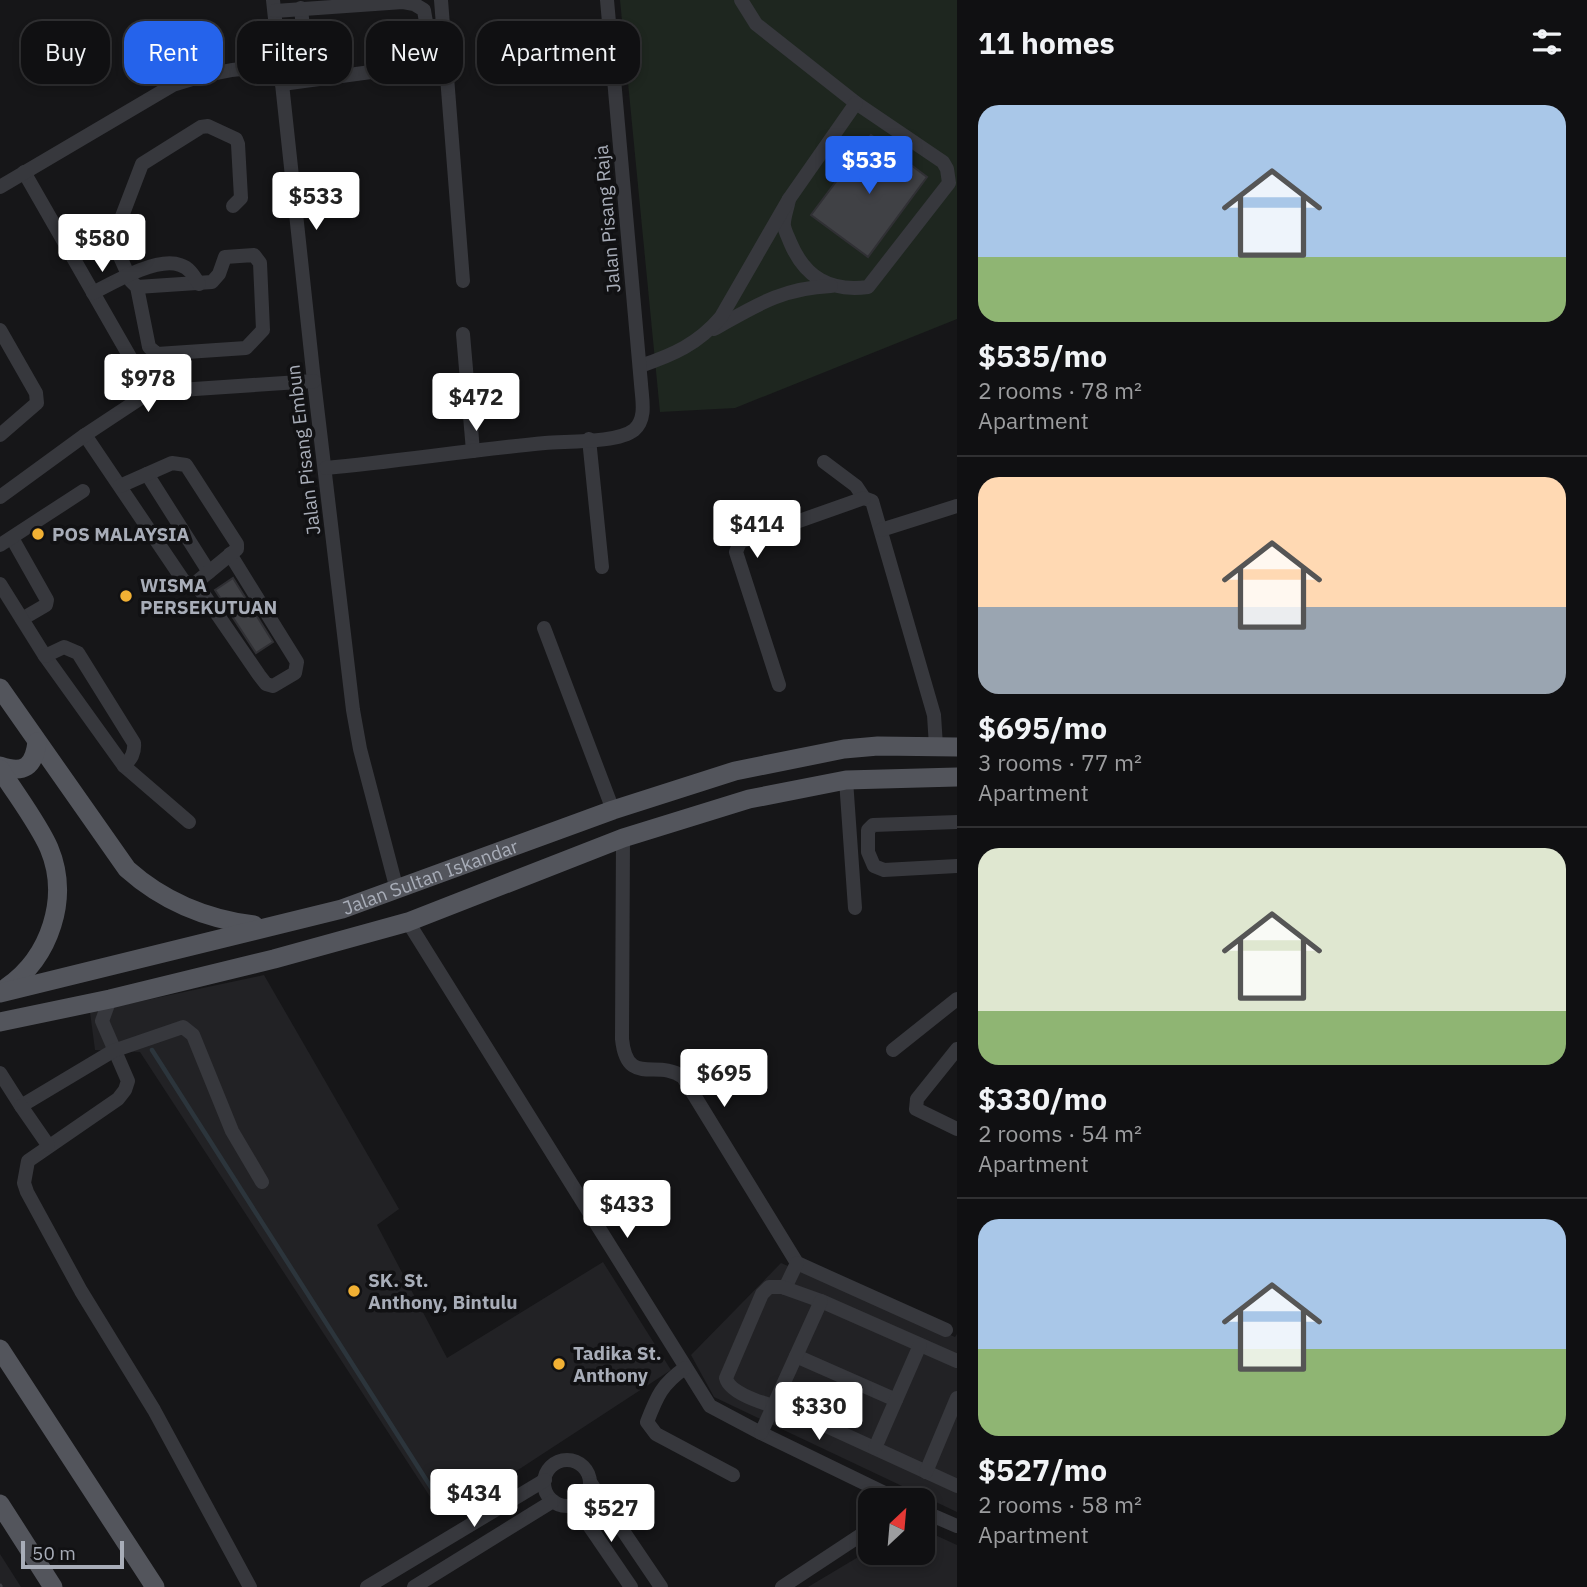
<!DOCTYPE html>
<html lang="en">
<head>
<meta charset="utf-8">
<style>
	:root { --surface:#101012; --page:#1e1e20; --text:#f1f3f6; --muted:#9c9d9f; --line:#303032; --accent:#2563eb }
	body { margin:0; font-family:"IBM Plex Sans",sans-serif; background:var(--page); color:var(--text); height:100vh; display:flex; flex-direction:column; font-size:26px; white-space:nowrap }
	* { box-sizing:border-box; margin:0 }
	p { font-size:23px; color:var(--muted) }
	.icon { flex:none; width:38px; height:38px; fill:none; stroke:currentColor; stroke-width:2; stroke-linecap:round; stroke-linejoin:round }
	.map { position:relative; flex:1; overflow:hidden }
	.details { display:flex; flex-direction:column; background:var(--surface); width:630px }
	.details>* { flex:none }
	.guide { position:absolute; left:21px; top:21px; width:665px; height:63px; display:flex; gap:14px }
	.needle { width:46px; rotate:26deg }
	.fabs { position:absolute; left:858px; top:1488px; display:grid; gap:14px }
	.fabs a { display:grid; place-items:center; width:77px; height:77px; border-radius:14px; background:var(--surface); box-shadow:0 4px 10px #0003,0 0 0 2px var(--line); font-size:35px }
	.scale { position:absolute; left:21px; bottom:18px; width:103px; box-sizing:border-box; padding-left:7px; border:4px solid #a8adb8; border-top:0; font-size:19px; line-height:24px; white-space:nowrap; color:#a8adb8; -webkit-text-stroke:5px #111113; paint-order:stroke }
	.price { position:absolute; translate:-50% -60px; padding:0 16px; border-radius:7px; background:#fff; color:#222; font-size:23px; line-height:46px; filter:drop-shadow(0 2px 4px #0008) }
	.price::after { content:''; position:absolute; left:50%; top:42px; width:21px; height:16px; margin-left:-10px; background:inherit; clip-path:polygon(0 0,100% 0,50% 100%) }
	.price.on { background:var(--accent); color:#fff }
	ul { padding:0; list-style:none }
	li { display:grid; align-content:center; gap:14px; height:371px; padding:0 21px }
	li+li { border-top:2px solid var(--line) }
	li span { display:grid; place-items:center; height:217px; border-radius:21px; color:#555 }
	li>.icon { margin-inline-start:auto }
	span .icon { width:126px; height:126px; fill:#fffc; stroke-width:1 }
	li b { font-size:30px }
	h2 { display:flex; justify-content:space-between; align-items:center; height:84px; padding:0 21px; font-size:30px }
	.tag { padding:0 24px; border-radius:21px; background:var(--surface); box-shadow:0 4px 10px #0003,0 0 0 2px var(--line); font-size:24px; line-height:63px }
	.tag.on { background:var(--accent); color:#fff }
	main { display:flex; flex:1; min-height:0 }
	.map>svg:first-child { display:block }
	.built { fill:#222225 }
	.green { fill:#1e261f }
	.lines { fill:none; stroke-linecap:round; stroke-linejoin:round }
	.stream { stroke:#2c353c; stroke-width:4.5 }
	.building { fill:#404145; stroke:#303034; stroke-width:2 }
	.path { stroke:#3d3f44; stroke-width:2.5; stroke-dasharray:3.5 5; stroke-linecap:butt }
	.minor { stroke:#37383d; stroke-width:14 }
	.major { stroke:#53555c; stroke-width:19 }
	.poi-dot { fill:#f2b134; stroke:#111113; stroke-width:2.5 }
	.labels { text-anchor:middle; stroke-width:7; stroke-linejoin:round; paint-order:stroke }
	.street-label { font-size:19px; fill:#a8adb8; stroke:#111113 }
	.poi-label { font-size:19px; font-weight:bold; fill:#a8adb8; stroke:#111113; text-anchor:start }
</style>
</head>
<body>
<main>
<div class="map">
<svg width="957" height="1587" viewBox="0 0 957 1587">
	<rect width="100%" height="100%" fill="#161618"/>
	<g class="built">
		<path d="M264,975L399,1209L377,1225L447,1358L603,1262L671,1370L521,1468L442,1515L140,1052L95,1050L90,1012Z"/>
		<path d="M781,1263L955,1337L957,1334V1512L714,1397L691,1355Z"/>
		<path d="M922,1529L957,1545V1587H808L870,1550V1552H922Z"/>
		<path d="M0,1554L21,1587H0Z"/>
	</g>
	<path class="green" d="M620,0H957V319L735,408L660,412Z"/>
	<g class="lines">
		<path class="stream" d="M152,1050L441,1503"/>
	</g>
	<g class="building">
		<path d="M871,135L927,177L868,257L811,215Z"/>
		<path d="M233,578L273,642L256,653L215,590Z"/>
	</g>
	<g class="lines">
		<path class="path" d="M0,1584L2,1587"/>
		<g class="minor">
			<path d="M273,0L314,381L353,710L360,749L397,890"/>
			<path d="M441,0L463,281"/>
			<path d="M741,0L756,24L856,103L943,162L947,169L949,183L868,287C830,292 805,278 790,242C788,237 785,231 784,226C783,219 788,207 789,199"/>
			<path d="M301,8L308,79"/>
			<path d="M275,11L403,2L414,4L424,10C426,26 435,53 423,65L282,84"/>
			<path d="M24,172L150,392"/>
			<path d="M0,187L173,85C208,73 243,66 280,67"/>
			<path d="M137,287L212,282L219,274L225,257L254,255L260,263L263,330L246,348L157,354L149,347L137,287L131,281L117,250L116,232L142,164L201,127L208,126L236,139L238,144L241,198L233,206"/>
			<path d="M93,293C112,283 158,256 180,265C190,268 194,276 199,284"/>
			<path d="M714,329C755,306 782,288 831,286"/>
			<path d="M0,330L36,393L37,403L0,435"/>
			<path d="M463,334L473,451"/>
			<path d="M640,366C673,355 698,344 721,317L789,199L856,103"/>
			<path d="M85,435L183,580L199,589L204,595L259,675L266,684L273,686L295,673L297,662L230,554"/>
			<path d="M589,439L602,567"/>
			<path d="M824,462L856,486L864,498L872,501L934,715L936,746"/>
			<path d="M326,468C399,461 471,450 545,443C566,441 618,443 634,430C647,419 642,399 641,384L607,0"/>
			<path d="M147,474L209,572"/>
			<path d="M120,486L172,463L186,465L237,544V549L193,585"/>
			<path d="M0,497L85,435L150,392L314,381"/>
			<path d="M881,530L957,506"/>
			<path d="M12,538L47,600L46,605L22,619"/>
			<path d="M0,545L83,491"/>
			<path d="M0,584L45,656L124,766L189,822"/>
			<path d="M544,628L613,810"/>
			<path d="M45,656L64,647L78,653L134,743C135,753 131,759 124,766"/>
			<path d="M779,685L736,552L740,542L864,498"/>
			<path d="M846,780L855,908"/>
			<path d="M957,822L873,825L868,830V852L874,866L884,870L957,866"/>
			<path d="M623,838L622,1039C627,1088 657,1058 683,1077L797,1263L946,1330"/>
			<path d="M408,922L710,1406L761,1433L899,1500"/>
			<path d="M110,999L102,1021L128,1081L125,1090L118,1099L28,1161L24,1183L27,1192L81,1291L154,1410L250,1587"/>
			<path d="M957,1049L917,1099L916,1109L957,1129"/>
			<path d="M893,1050L957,999"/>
			<path d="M0,1073L21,1106L113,1051L183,1027L193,1035L232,1131L262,1182"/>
			<path d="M21,1106L48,1145"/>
			<path d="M785,1288L797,1263"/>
			<path d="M796,1356L896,1400"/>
			<path d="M957,1361L821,1301L782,1287H769L762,1294L726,1378C730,1395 773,1407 789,1409L957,1486"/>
			<path d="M685,1368C662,1384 657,1396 647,1422L656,1434L733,1475"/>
			<path d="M761,1433L821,1301"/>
			<path d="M875,1448L920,1345"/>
			<circle cx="567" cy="1483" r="23"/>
			<path d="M926,1472L957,1398"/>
			<path d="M590,1482L661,1587"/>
			<path d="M575,1505L631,1587"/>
			<path d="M922,1511L957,1526"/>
			<path d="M367,1587L545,1480"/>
			<path d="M414,1587L553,1501"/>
			<path d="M782,1587L870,1529"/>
		</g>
		<g class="major">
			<path d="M0,688L127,869C164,902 206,919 254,925"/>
			<path d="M0,766C24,774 34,767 37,742"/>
			<path d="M0,769C15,793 38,823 49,848C70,898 50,957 7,987"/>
			<path id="s1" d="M0,993L342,909L613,810L735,771L844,749L878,746L957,747"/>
			<path d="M0,1022L110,999L274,959L408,922L623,838L749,799L846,780L957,777"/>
			<path d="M0,1349L155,1587"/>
			<path d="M0,1504L53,1587"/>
		</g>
	</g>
	<g class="poi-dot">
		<circle cx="38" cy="534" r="7"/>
		<circle cx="126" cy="596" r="7"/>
		<circle cx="354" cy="1291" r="7"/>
		<circle cx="559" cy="1364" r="7"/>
	</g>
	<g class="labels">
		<g class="street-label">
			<text transform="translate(607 219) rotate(-95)" y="7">Jalan Pisang Raja</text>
			<text transform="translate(303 450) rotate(-97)" y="7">Jalan Pisang Embun</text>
			<text dy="7" stroke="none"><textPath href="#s1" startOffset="446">Jalan Sultan Iskandar</textPath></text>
		</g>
		<g class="poi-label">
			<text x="52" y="541">POS MALAYSIA</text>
			<text x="140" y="592">WISMA<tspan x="140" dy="22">PERSEKUTUAN</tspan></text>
			<text x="368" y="1287">SK. St.<tspan x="368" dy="22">Anthony, Bintulu</tspan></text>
			<text x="573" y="1360">Tadika St.<tspan x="573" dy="22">Anthony</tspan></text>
		</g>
	</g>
</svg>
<div class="fabs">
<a><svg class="needle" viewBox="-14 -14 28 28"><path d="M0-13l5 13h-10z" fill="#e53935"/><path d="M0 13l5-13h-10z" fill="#9c9d9f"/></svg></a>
</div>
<div class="scale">50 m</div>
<b class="price on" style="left:869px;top:196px">$535</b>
<b class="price" style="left:316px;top:232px">$533</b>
<b class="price" style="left:102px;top:274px">$580</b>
<b class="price" style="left:148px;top:414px">$978</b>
<b class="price" style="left:476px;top:433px">$472</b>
<b class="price" style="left:757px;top:560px">$414</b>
<b class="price" style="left:724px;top:1109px">$695</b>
<b class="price" style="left:627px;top:1240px">$433</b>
<b class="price" style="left:819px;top:1442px">$330</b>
<b class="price" style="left:474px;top:1529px">$434</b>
<b class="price" style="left:611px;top:1544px">$527</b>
<div class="guide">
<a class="tag">Buy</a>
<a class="tag on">Rent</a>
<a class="tag">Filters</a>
<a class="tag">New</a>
<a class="tag">Apartment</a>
</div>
</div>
<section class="details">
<h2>11 homes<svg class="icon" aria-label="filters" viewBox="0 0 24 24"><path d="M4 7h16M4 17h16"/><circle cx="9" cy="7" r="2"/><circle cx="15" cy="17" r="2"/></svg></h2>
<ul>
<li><span style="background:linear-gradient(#a9c7e8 70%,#8fb573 0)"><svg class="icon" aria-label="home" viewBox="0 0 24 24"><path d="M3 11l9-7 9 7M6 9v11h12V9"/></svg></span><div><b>$535/mo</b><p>2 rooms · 78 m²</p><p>Apartment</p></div></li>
<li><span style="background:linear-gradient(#ffd9b3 60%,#9aa5b1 0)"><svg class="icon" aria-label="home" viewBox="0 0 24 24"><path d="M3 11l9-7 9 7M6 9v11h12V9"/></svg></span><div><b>$695/mo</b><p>3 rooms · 77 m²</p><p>Apartment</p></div></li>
<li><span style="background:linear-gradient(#dfe7d0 75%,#8fb573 0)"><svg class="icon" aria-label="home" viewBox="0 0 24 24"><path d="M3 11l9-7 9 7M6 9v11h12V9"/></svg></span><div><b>$330/mo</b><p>2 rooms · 54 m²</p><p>Apartment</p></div></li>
<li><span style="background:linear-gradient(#a9c7e8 60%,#8fb573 0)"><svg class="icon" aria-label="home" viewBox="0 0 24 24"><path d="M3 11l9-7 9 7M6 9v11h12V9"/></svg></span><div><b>$527/mo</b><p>2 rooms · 58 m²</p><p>Apartment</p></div></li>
</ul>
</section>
</main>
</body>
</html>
